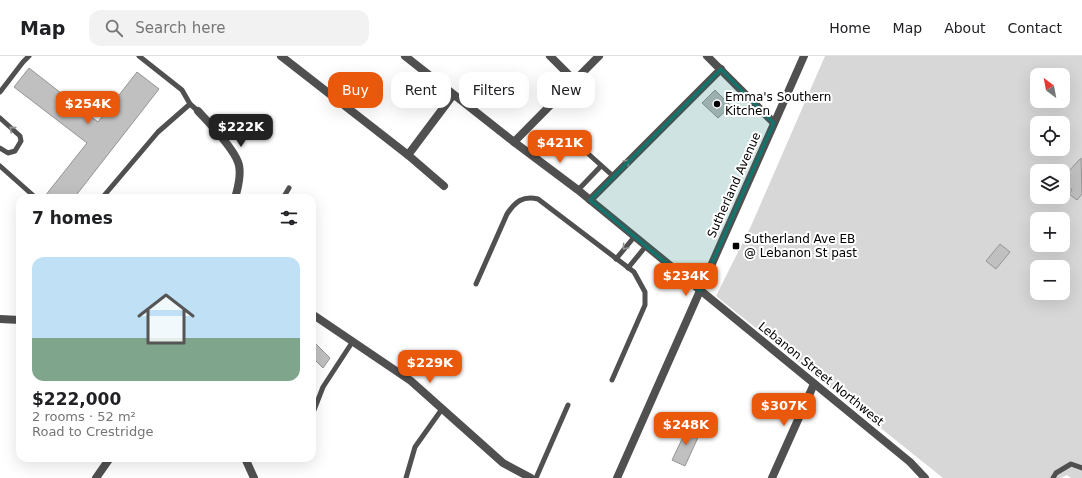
<!DOCTYPE html>
<html lang="en">
<head>
<meta charset="utf-8">
<style>
	:root { --surface:#fff; --page:#f2f2f2; --text:#202124; --muted:#757577; --line:#e0e0e0; --accent:#ea580c }
	body { margin:0; font-family:"DejaVu Sans",sans-serif; background:var(--page); color:var(--text); height:100vh; display:flex; flex-direction:column; font-size:15px; white-space:nowrap }
	* { box-sizing:border-box; margin:0 }
	p { font-size:13px; color:var(--muted) }
	.icon { flex:none; width:22px; height:22px; fill:none; stroke:currentColor; stroke-width:2; stroke-linecap:round; stroke-linejoin:round }
	.map { position:relative; flex:1; overflow:hidden }
	.drawer { position:absolute; left:16px; top:138px; width:300px; height:268px; display:flex; flex-direction:column; background:var(--surface); border-radius:12px; box-shadow:0 4px 16px #0002 }
	.drawer>* { flex:none }
	.banner { position:absolute; left:328px; top:16px; width:380px; height:36px; display:flex; gap:8px }
	.needle { width:26px; rotate:328deg }
	.buttons { position:absolute; left:1030px; top:12px; display:grid; gap:8px }
	.buttons a { display:grid; place-items:center; width:40px; height:40px; border-radius:8px; background:var(--surface); box-shadow:0 4px 16px #0002; font-size:20px }
	.price { position:absolute; translate:-50% -34px; padding:0 9px; border-radius:8px; background:var(--accent); color:#fff; font-size:13px; line-height:26px; filter:drop-shadow(0 1px 2px #0008) }
	.price::after { content:''; position:absolute; left:50%; top:24px; width:12px; height:9px; margin-left:-6px; background:inherit; clip-path:polygon(0 0,100% 0,50% 100%) }
	.price.selected { background:#222; color:#fff }
	ul { padding:0; list-style:none }
	li { display:grid; align-content:center; gap:8px; height:212px; padding:0 16px }
	li span { display:grid; place-items:center; height:124px; border-radius:12px; color:#555 }
	li>.icon { margin-inline-start:auto }
	span .icon { width:72px; height:72px; fill:#fffc; stroke-width:1 }
	li b { font-size:17px }
	h2 { display:flex; justify-content:space-between; align-items:center; height:48px; padding:0 16px; font-size:17px }
	.tag { padding:0 14px; border-radius:12px; background:var(--surface); box-shadow:0 4px 16px #0002; font-size:14px; line-height:36px }
	.tag.selected { background:var(--accent); color:#fff }
	header { display:flex; align-items:center; gap:24px; box-sizing:border-box; height:56px; padding:0 20px; background:var(--surface); border-bottom:1px solid var(--line) }
	header strong { font-size:19px }
	nav { display:flex; gap:22px; margin-inline-start:auto; font-size:14px }
	.search { width:280px; height:36px; background:var(--page); display:flex; align-items:center; gap:10px; box-sizing:border-box; padding:0 14px; border-radius:12px; color:var(--muted); font-size:15px }
	.map>svg:first-child { display:block }
	.green { fill:#d7d7d7; fill-rule:evenodd }
	.building { fill:#c0c0c0; stroke:#949494 }
	.lines { fill:none; stroke-linecap:round; stroke-linejoin:round }
	.service { stroke:#505050; stroke-width:5 }
	.minor { stroke:#505050; stroke-width:8 }
	.tertiary { stroke:#505050; stroke-width:8 }
	.oneway { stroke:#969696 }
	.marked { fill:#0f766e; fill-opacity:0.2; stroke:#0f766e; stroke-width:3; stroke-linejoin:round }
	.poi-dot { fill:#000; stroke:#fff; stroke-width:1.5 }
	.labels { text-anchor:middle; stroke-width:4; stroke-linejoin:round; paint-order:stroke }
	.poi-label { font-size:12px; fill:#000; stroke:#fff; text-anchor:start }
	.street-label { font-size:12px; fill:#000; stroke:#fff }
</style>
</head>
<body>
<header>
<strong>Map</strong>
<div class="search"><svg class="icon" aria-label="search" viewBox="0 0 24 24"><circle cx="10" cy="10" r="6"/><path d="M15 15l6 6"/></svg>Search here</div>
<nav><a>Home</a><a>Map</a><a>About</a><a>Contact</a></nav>
</header>
<div class="map">
<svg width="1082" height="422" viewBox="0 0 1082 422">
	<rect width="100%" height="100%" fill="#fff"/>
	<path class="green" d="M825,0H1082V422H1071L1067,419L1061,422H943L716,240L751,170ZM1037,19H1063V45H1037ZM1037,67H1063V93H1037ZM1037,115H1063V141H1037ZM1037,163H1063V189H1037ZM1037,211H1063V237H1037Z"/>
	<g class="building">
		<path d="M29,12L98,66L137,16L159,33L74,142H47L45,140L87,87L14,31Z"/>
		<path d="M715,34L731,50L718,62L702,47Z"/>
		<path d="M1081,102L1082,138L1077,144L1069,138L1072,134L1066,129V125L1070,119L1067,117Z"/>
		<path d="M1000,188L1010,196L996,213L986,205Z"/>
		<path d="M315,287L330,302L323,312L315,304L312,306V289Z"/>
		<path d="M688,371L700,377L685,410L672,404L683,381L679,379L681,375L685,376Z"/>
	</g>
	<g class="lines">
		<g class="service">
			<path d="M139,0L182,34L190,48L198,55"/>
			<path d="M0,36L23,6L29,0"/>
			<path d="M0,62L20,80L21,85L15,95L8,97L0,92"/>
			<path d="M584,94L613,120"/>
			<path d="M0,110L36,142"/>
			<path d="M578,134L601,110"/>
			<path d="M102,142L158,76L190,48"/>
			<path d="M283,142L289,132"/>
			<path d="M616,203L635,180"/>
			<path d="M628,212L646,190"/>
			<path d="M476,228L507,158C515,146 523,139 538,143L634,216L645,236V249L612,324"/>
			<path d="M314,354L323,331L353,285"/>
			<path d="M406,422L415,391L442,353"/>
			<path d="M536,422L568,349"/>
			<path d="M1053,422L1056,417L1071,408L1082,412"/>
		</g>
		<g class="minor">
			<path d="M281,0L408,99L444,130"/>
			<path d="M405,0L514,86L578,134L910,406L925,422"/>
			<path d="M550,0L575,25"/>
			<path d="M198,55C209,67 232,90 238,106C242,116 238,132 235,142"/>
			<path d="M514,86L599,0"/>
			<path d="M408,99L453,39"/>
			<path d="M590,144L721,13"/>
			<path d="M312,258L411,325L503,407L531,422"/>
			<path d="M0,263L20,264"/>
			<path d="M245,402L254,422"/>
			<path d="M96,422L110,402"/>
			<path d="M772,422L814,328"/>
		</g>
		<g class="tertiary">
			<path d="M707,0L774,67"/>
			<path d="M617,422L804,0"/>
		</g>
	</g>
	<defs><path id="oneway-chevron" d="M-2-3.5L2.5 0L-2 3.5" fill="none" stroke-width="1.6" stroke-linecap="round" stroke-linejoin="round"/></defs>
	<g class="oneway">
		<use href="#oneway-chevron" transform="translate(12 73) rotate(-139)"/>
		<use href="#oneway-chevron" transform="translate(627 106) rotate(-45)"/>
		<use href="#oneway-chevron" transform="translate(625 191) rotate(130)"/>
	</g>
	<path class="marked" d="M721,13L774,67L700,235L590,144Z"/>
	<g class="poi-dot">
		<circle cx="717" cy="48" r="4"/>
		<rect x="732" y="186" width="8" height="8" rx="2"/>
	</g>
	<g class="labels">
		<g class="poi-label">
			<text x="725" y="45">Emma's Southern<tspan x="725" dy="14">Kitchen</tspan></text>
			<text x="744" y="187">Sutherland Ave EB<tspan x="744" dy="14">@ Lebanon St past</tspan></text>
		</g>
		<g class="street-label">
			<text transform="translate(734 129) rotate(-66)" y="4">Sutherland Avenue</text>
			<text transform="translate(821 318) rotate(39)" y="4">Lebanon Street Northwest</text>
		</g>
	</g>
</svg>
<div class="buttons">
<a><svg class="needle" viewBox="-14 -14 28 28"><path d="M0-13l5 13h-10z" fill="#e53935"/><path d="M0 13l5-13h-10z" fill="#757577"/></svg></a>
<a><svg class="icon" aria-label="locate" viewBox="0 0 24 24"><circle cx="12" cy="12" r="6"/><path d="M12 2v4M12 18v4M2 12h4M18 12h4"/></svg></a>
<a><svg class="icon" aria-label="layers" viewBox="0 0 24 24"><path d="M12 4l9 5-9 5-9-5zM3 14l9 5 9-5"/></svg></a>
<a>+</a>
<a>−</a>
</div>
<b class="price" style="left:88px;top:69px">$254K</b>
<b class="price selected" style="left:241px;top:92px">$222K</b>
<b class="price" style="left:560px;top:108px">$421K</b>
<b class="price" style="left:686px;top:241px">$234K</b>
<b class="price" style="left:430px;top:328px">$229K</b>
<b class="price" style="left:784px;top:371px">$307K</b>
<b class="price" style="left:686px;top:390px">$248K</b>
<div class="banner">
<a class="tag selected">Buy</a>
<a class="tag">Rent</a>
<a class="tag">Filters</a>
<a class="tag">New</a>
</div>
<section class="drawer">
<h2>7 homes<svg class="icon" aria-label="filters" viewBox="0 0 24 24"><path d="M4 7h16M4 17h16"/><circle cx="9" cy="7" r="2"/><circle cx="15" cy="17" r="2"/></svg></h2>
<ul>
<li><span style="background:linear-gradient(#bfe0f5 65%,#7fa58c 0)"><svg class="icon" aria-label="home" viewBox="0 0 24 24"><path d="M3 11l9-7 9 7M6 9v11h12V9"/></svg></span><div><b>$222,000</b><p>2 rooms · 52 m²</p><p>Road to Crestridge</p></div></li>
</ul>
</section>
</div>
</body>
</html>
